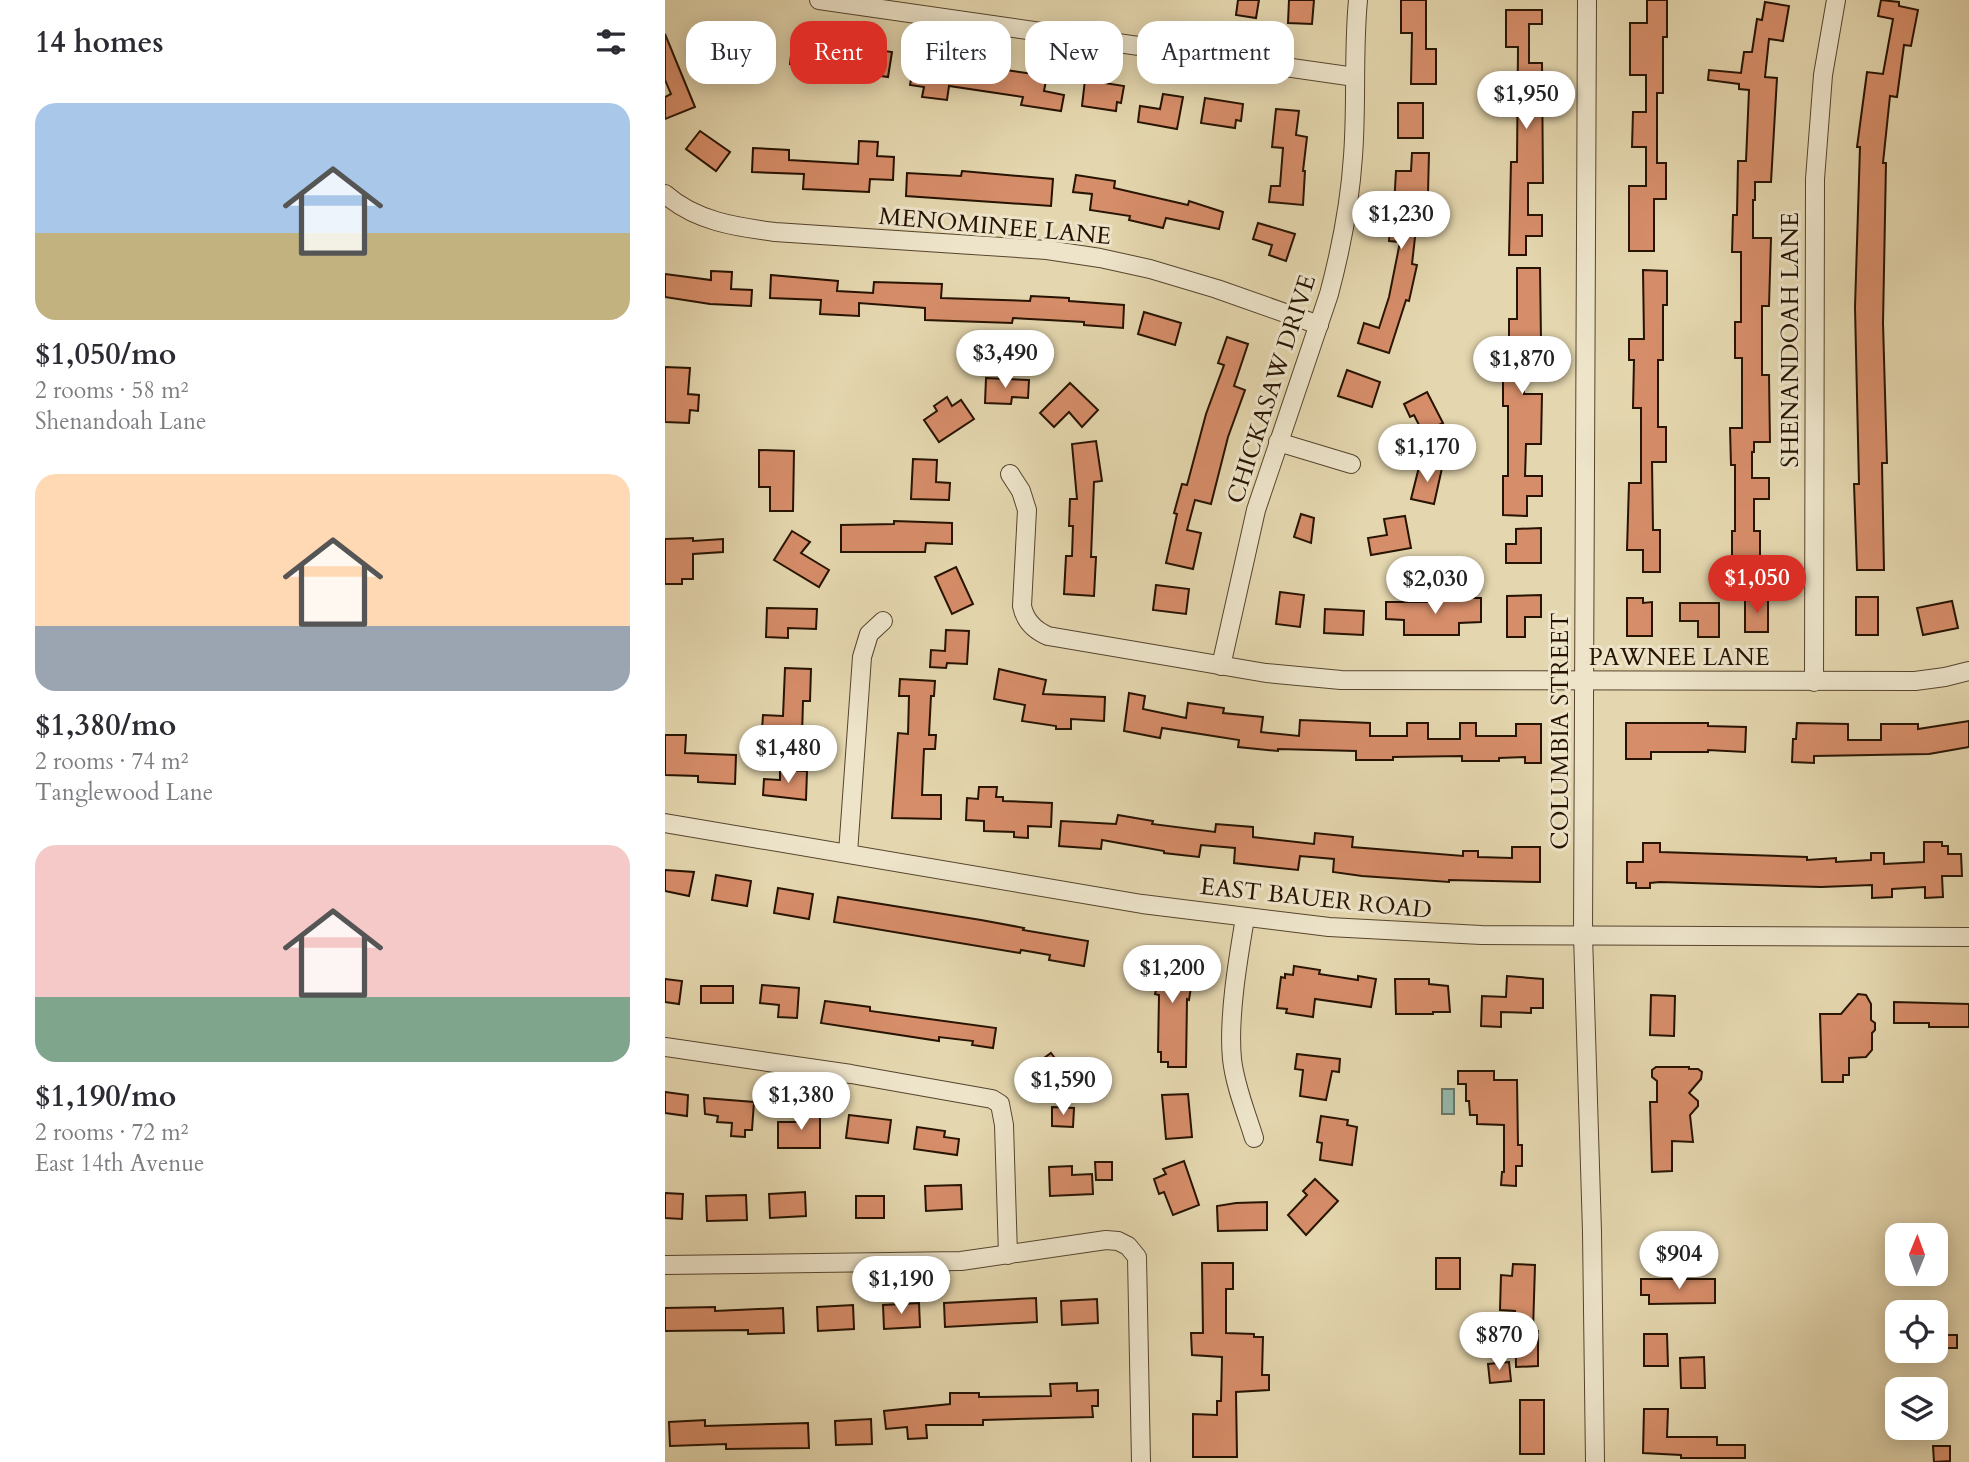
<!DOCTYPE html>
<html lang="en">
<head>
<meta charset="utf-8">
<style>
	:root { --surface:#fff; --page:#f7f7f7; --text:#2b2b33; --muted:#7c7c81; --accent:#d93025 }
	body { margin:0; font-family:Cardo,serif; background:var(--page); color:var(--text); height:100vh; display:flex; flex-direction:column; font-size:26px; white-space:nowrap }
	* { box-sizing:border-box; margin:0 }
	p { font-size:23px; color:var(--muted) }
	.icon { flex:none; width:38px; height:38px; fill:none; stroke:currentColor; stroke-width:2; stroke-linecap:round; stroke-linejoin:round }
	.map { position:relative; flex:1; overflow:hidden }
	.panel { display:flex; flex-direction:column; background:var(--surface); width:665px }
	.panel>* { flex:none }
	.guide { position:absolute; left:21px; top:21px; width:665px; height:63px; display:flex; gap:14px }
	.needle { width:46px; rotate:1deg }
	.buttons { position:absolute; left:1220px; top:1223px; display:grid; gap:14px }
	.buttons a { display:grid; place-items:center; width:63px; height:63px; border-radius:14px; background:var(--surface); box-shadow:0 4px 18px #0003; font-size:35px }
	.price { position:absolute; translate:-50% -60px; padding:0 16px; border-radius:24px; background:#fff; color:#222; font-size:23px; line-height:46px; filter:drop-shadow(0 2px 4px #0008) }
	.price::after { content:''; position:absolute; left:50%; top:42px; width:21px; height:16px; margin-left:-10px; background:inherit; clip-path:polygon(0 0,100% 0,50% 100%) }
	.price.current { background:var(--accent); color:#fff }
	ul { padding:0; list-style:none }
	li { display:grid; align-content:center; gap:14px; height:371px; padding:0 35px }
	li span { display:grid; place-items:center; height:217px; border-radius:21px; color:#555 }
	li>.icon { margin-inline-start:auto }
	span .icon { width:126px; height:126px; fill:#fffc; stroke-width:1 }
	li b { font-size:30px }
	h2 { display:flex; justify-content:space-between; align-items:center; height:84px; padding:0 35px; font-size:30px }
	.chip { padding:0 24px; border-radius:21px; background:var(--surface); box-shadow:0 4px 18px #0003; font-size:24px; line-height:63px }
	.chip.current { background:var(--accent); color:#fff }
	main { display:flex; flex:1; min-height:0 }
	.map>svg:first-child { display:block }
	.water { fill:#95b9ad; stroke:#697768; stroke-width:2 }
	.building { fill:#d68d69; stroke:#271301; stroke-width:2 }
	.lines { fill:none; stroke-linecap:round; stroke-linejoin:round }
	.street-casing { stroke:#56442c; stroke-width:20 }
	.street { stroke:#ede4ca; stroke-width:18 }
	.labels { text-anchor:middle; stroke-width:6; stroke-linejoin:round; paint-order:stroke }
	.street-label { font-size:24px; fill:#271301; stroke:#ede4ca }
</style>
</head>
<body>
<main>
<section class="panel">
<h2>14 homes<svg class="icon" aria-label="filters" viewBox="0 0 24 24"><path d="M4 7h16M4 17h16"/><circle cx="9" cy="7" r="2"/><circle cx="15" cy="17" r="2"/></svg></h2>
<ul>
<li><span style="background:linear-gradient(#a9c7e8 60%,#c2b280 0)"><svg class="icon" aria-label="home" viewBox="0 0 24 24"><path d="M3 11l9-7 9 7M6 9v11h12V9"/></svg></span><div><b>$1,050/mo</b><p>2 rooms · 58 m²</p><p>Shenandoah Lane</p></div></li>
<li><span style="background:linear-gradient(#ffd9b3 70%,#9aa5b1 0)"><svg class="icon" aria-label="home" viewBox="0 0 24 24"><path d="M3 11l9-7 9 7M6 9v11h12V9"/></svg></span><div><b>$1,380/mo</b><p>2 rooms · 74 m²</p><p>Tanglewood Lane</p></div></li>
<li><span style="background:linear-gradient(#f6c9c9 70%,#7fa58c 0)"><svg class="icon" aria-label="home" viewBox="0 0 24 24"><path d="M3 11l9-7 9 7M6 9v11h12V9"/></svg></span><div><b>$1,190/mo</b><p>2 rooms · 72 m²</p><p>East 14th Avenue</p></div></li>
</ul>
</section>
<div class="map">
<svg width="1304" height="1462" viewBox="0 0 1304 1462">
	<rect width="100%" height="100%" fill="#e4d6ae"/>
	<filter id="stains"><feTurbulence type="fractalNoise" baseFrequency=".00286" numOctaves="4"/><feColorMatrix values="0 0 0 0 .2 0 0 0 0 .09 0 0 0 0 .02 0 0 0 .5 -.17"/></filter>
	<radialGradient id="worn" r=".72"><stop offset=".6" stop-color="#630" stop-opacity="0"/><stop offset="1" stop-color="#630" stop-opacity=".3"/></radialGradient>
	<rect class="water" x="777" y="1089" width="12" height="25"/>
	<g class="building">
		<path d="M573,0H594L591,18L571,15Z"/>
		<path d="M624,0H649L647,24L623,23Z"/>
		<path d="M736,0H761V49H771V84H746L747,33H736Z"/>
		<path d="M982,0H1002V37H998V93H992V163H1001V199H989V251H964V186H981V147H967L968,112H981V75H965V23H982Z"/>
		<path d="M1216,0L1234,2V6L1253,10L1246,46L1239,45L1232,97L1225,96L1218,163H1221L1218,323L1222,463H1217L1219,570H1192L1189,484H1194L1190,307L1195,147H1192L1202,72L1218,74L1228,19L1213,16Z"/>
		<path d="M1100,2L1124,6L1118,41L1104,39L1100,77L1112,78L1106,182H1090V200H1088V238H1106L1104,306H1097V375H1104L1105,442H1089V452H1087V478H1104V499H1089V531H1095V566L1067,567V531H1070V465H1066L1065,428H1077V358H1070V322H1076V252H1067L1068,215H1072L1073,161H1081L1084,90L1074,89V84L1043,80L1044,70L1076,73L1079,52H1087L1092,19L1097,20Z"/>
		<path d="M841,10H877V24H864V63H877L878,183H863V215H877V236H861V255H844L846,162H852L853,47H841Z"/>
		<path d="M68,29L89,33L82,64L61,60Z"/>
		<path d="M0,34L30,107L0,119V97L6,94L0,80Z"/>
		<path d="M128,38L227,52L223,77L189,72L190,64L160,60L159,68L125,64Z"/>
		<path d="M250,57L382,76L379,91L399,95L396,111L356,105L358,97L284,86L282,100L257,97L259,87L245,85Z"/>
		<path d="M420,80L459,86L456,103L452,102L451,111L417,106Z"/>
		<path d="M498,94L518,97L512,129L473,122L475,106L495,109Z"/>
		<path d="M540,98L578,104L576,121L571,120L570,128L536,123Z"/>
		<rect x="733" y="103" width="25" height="35"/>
		<path d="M611,109L634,111L631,135L642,137L638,171H640L638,205L604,202L606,186H615L618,148L607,147Z"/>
		<path d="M35,131L65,152L51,171L21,149Z"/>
		<path d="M194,141L213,142L212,156L229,157L228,180L205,179L204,192L138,189L139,174L87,172L88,148L124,150V160L193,164Z"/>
		<path d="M747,153H764L763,193H755L747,264L752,265L744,301L741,300L724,353L693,343L699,323L714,328L724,297L735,242L724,241L727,206H729L731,171H746Z"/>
		<path d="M297,171L388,179L386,206L241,196L242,173L296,176Z"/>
		<path d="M411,175L450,181L449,188L523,205L524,201L558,212L554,229L501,218L498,228L464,220L465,216L425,210L427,194L408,192Z"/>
		<path d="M593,223L630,234L621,261L604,255L607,245L588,239Z"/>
		<path d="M852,268H875L876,340H861V359H859V394H877L876,444H861L860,476H877V496H862V516L838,515V476H843V406H838V371H844V319H852Z"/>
		<path d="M978,270L1002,271V305H998V360H993V427H1001V462H987L988,530H995V572H978V550H962L964,483H976V408H968L969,360H964V339H979Z"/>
		<path d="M46,271L67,272L66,289L87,290L86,306L45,304L0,297V274L46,280Z"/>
		<path d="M106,275L173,281L172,291L208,293L209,282L277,284L276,298L365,301L366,296L404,298V301L459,305L458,328L419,325V322L348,318L347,323L260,320V308L194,303V316L155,314L156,300L105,298Z"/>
		<path d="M479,312L516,323L510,345L473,334Z"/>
		<path d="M562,337L583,344L569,386L580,390L563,437L546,504L530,500L522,530L536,533L528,569L501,563L512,514L509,513L517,484L522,485L541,414L559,365L553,363Z"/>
		<path d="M0,367L25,368L23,394L34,395L33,411L25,410L24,423L0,422Z"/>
		<path d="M682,370L715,382L707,407L673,396Z"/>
		<path d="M321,378L364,380L363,398L347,397L346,404L320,403Z"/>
		<path d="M405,383L433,410L417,427L404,412L389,427L375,413Z"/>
		<path d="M762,392L778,423L758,433L749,415L745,417L739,404Z"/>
		<path d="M282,397L287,406L296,400L309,419L274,442L259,420L272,411L269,406Z"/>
		<path d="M431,441L437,481L429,482L426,557H431L429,596L399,594L401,556H407L408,526H404L405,499H412L407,444Z"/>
		<path d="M94,450L129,451L128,511H105V487H94Z"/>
		<path d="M248,459L272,460L271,482L285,483L284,500L246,499Z"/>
		<path d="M755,463L777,468L769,504L746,499Z"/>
		<path d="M636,514L649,518L646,543L629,537Z"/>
		<path d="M740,516L746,548L706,555L703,538L722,535L719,519Z"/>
		<path d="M229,521L287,523V544L261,543L260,552H176V525L229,524Z"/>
		<path d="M876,528V563H841V544H851V529Z"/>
		<path d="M127,531L145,542L136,553L164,570L154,587L109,560Z"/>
		<path d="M28,538V541L58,539V552L28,554V579H17V584H0V539Z"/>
		<path d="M291,567L308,604L287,614L270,577Z"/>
		<path d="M491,585L524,589L521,614L488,610Z"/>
		<path d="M615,592L639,595L635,627L611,624Z"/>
		<path d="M876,595V617H860V637H842V596Z"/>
		<rect x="1191" y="597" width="22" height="38"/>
		<path d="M777,598H816V622L794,623V635H739V620L721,619V602H777Z"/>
		<path d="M962,598H978V603L987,602V636H962Z"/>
		<rect x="1080" y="598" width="23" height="34"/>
		<path d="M1287,601L1293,628L1258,635L1252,608Z"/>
		<path d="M1015,603H1054V637H1033V621H1015Z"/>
		<path d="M102,608L152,609L151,629L123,628V638L101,637Z"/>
		<path d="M660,609L699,611L698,635L659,633Z"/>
		<path d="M281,630L304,631L302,664L282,663L281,668L265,667L266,650L280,651Z"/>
		<path d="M120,668L146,669L145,701H138L137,736L124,735L123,749L103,748L104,730H97L98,715L118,716Z"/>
		<path d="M334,669L381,680L378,694L440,697L439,721L406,719V729H391V726L357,721L360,705L329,699Z"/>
		<path d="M235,679L270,681L269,696H266L264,735H271L270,749H259L257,795H276V819L227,818L233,733L243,734L244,696H234Z"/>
		<path d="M464,693L480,696L478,709L521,718L523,703L559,708L558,713L598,717L596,732L634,736L635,720L705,723V736H742V723H763V739H795V723H811V736H851V724H876V763H860V757L834,758V761H797V756L728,757V760H691V751L613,749V751L573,747L574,740L497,728L495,738L459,731Z"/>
		<path d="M1304,721V747L1264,754L1149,756V763L1127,762L1128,739H1131L1132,723L1183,724V740H1216V724H1253V729Z"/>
		<path d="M961,723H1043V726L1081,727L1080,752L1043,750V752H986V759H961Z"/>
		<path d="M0,735H21L20,753L71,755L70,784L33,782V776L0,775Z"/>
		<path d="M115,770L142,771L141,800L98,795L99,779L115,780Z"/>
		<path d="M314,787H332L331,797H338V801L387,803L386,827L363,826V838L349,837V832L319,831V821L301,820L302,798L313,799Z"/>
		<path d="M453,815L488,821L487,824L550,832L551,824L588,827V837L649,844L650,833L688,837L687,847L798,856V851H813V857L847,858V847H875V882L784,880V882L697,876L668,872L669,859L635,856L633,870L569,863L570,848L536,845L534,857L499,853V851L437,840L436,849L394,846L396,821L451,824Z"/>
		<path d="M1259,842H1277V846H1283V854H1296L1297,876H1277L1278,897L1260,898V887L1227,889V897L1207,898V885L1156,887L995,882L985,883V888H971V883H962V862H978V843H995V852L1142,857V860L1171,858V862L1206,860V853H1219V864L1259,862Z"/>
		<path d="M0,870L29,872L24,896L0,891Z"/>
		<path d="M51,875L86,881L82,906L47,900Z"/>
		<path d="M113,888L148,894L144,919L109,913Z"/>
		<path d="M173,897L316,920L359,928L358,930L423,941L419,966L384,960L385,955L356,950L355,953L169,922Z"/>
		<path d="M497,948L524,951L521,980L527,981L524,1000L522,999L521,1067H503V1062H496V1052H493L494,995L490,994L491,990L483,989L485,976L490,977Z"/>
		<path d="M629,966L655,970L654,974L693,980V976L711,979L706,1007L650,999L648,1017L621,1013L622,1009L612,1008L616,977L620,978V974L628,975Z"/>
		<path d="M842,976L878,979V1008H866V1013L836,1012V1027L816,1026L817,996L841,997Z"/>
		<path d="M0,979L17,981L14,1004L0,1002Z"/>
		<path d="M730,979H764V984L783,986L785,1012H768V1014H731Z"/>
		<path d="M97,985L134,988L132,1018L113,1017L114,1005L95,1003Z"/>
		<rect x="36" y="986" width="32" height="17"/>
		<path d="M1193,994L1201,995L1206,1004V1020L1210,1023V1030L1207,1033V1050L1201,1057L1184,1058V1075H1178V1082H1157L1155,1014H1176Z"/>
		<path d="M986,995L1010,996L1009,1036L985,1035Z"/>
		<path d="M160,1001L205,1007V1011L331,1028L328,1048L307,1045L308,1041L274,1037V1041L156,1023Z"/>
		<path d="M1229,1002L1304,1004V1027H1264V1023H1229Z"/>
		<path d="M386,1053L403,1075L385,1089L368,1066Z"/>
		<path d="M632,1054L675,1059L674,1072L667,1071L661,1100L635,1096L638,1070L630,1069Z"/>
		<path d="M991,1067H1024V1069H1033L1037,1072L1036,1079L1024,1093L1033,1101V1106L1025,1115L1028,1142L1007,1141V1171L987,1172L985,1102H992V1081L987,1077V1070Z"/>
		<path d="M793,1071H829V1080H852L853,1145H857V1166H851V1186L836,1185L837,1172H839V1125L812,1124V1115H805L804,1101H801V1084H793Z"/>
		<path d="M0,1092L23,1095L22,1116L0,1113Z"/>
		<path d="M523,1094L527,1137L501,1139L497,1095Z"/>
		<path d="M39,1098L89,1102L87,1130H80V1137L66,1136L67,1123L52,1122L53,1116L40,1114Z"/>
		<path d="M387,1107L409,1108L408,1127L387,1126Z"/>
		<path d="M139,1110H155V1148H113V1122H139Z"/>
		<path d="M184,1115L226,1120L223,1143L181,1138Z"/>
		<path d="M656,1116L683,1120L682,1125L692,1127L687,1165L655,1160L657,1143L652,1142Z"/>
		<path d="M252,1127L280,1131L279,1137L294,1139L292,1155L249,1149Z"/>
		<path d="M519,1161L534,1205L508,1215L499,1192L494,1194L489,1179L501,1174L498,1169Z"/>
		<path d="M430,1162H447V1180H431Z"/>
		<path d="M407,1166V1175L427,1174L428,1194L385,1196L384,1167Z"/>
		<path d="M650,1179L673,1201L641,1235L623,1215L642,1195L638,1191Z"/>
		<path d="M296,1185L297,1209L261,1211L260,1186Z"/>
		<path d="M140,1192L141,1216L105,1218L104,1194Z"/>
		<path d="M0,1193L18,1194L17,1219L0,1218Z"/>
		<path d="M81,1195L82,1220L42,1221L41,1196Z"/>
		<rect x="191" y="1196" width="28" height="22"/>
		<path d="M602,1202V1230L553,1231L552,1206L571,1203Z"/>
		<rect x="771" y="1258" width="24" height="31"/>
		<path d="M537,1263H568V1289H561V1333L589,1334V1337H598L597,1375H604V1390L571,1392L572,1457H528V1414L552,1415V1401H556L557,1357L527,1355L526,1333H538Z"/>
		<path d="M848,1264L870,1265L868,1331H873V1366L851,1367L850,1311L835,1310L836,1275L847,1276Z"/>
		<path d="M976,1279H1050V1303L984,1304V1295H976Z"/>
		<path d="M371,1298L372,1322L280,1327L279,1303Z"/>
		<path d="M432,1299L433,1323L397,1325L396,1301Z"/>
		<path d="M254,1303L255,1327L219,1329L218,1305Z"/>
		<path d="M188,1305L189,1329L153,1331L152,1307Z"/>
		<path d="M50,1307V1311L118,1308L119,1333L83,1334V1330L0,1331V1308Z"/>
		<path d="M979,1334H1002L1003,1366H979Z"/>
		<rect x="1276" y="1335" width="16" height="13"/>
		<path d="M1039,1357L1040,1388H1016L1015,1358Z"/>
		<path d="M844,1362L846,1381L825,1383L823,1364Z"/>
		<path d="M412,1383V1391L433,1390V1406H427L428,1417L318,1420V1425H261L262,1438L243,1439L242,1427L221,1429L219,1411L285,1404V1393H314V1397L386,1396L385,1384Z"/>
		<rect x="855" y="1400" width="24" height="54"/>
		<path d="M979,1409H1003L1002,1437H1052V1445H1080V1458H1016V1455L978,1453Z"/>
		<path d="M206,1419L207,1444L171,1445L170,1421Z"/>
		<path d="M40,1420V1426L143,1423L144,1448L61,1449V1444L5,1446L4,1422Z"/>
		<path d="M1268,1446H1285V1461L1269,1462Z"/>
	</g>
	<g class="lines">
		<g class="street-casing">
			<g id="street">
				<path d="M154,0L690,77"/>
				<path d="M922,0L918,935L927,1232L930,1462"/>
				<path d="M0,194C30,221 71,227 110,232L382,250L435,258L485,269L552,289L654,325"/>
				<path d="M613,442L686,464"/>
				<path d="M345,474L356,491L362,510L357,606C360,621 369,630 383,636L601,673L676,680L1250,681L1280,677L1304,671"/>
				<path d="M556,666L591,510L664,294C676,249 685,203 688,156C692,104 688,52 693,0"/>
				<path d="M1149,682L1150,179L1158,75L1171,0"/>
				<path d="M0,823L477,904L664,927L816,935L1304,937"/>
				<path d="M183,853L197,657L204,634L218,621"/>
				<path d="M580,918C573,959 563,1018 567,1059C570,1086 581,1112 589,1138"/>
				<path d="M0,1047L186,1074L327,1099L335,1104L339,1125L343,1255"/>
				<path d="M0,1265L296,1261L441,1240L453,1241L463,1246L472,1257L476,1462"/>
			</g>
		</g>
		<use href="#street" class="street"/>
	</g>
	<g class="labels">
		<g class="street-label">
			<text transform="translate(330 226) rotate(5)" y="8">MENOMINEE LANE</text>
			<text transform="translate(1125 340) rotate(-90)" y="8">SHENANDOAH LANE</text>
			<text transform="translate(606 389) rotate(-72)" y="8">CHICKASAW DRIVE</text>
			<text x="1014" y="665">PAWNEE LANE</text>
			<text transform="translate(895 731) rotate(-90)" y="8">COLUMBIA STREET</text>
			<text transform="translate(651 898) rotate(6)" y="8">EAST BAUER ROAD</text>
		</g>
	</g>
	<rect width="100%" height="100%" filter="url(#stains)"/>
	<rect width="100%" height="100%" fill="url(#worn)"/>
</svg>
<div class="buttons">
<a><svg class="needle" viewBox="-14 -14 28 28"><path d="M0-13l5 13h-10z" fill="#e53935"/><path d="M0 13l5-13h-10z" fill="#7c7c81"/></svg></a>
<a><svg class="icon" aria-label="locate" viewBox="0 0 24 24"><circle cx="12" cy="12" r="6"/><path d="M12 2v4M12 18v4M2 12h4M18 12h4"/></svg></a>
<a><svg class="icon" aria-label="layers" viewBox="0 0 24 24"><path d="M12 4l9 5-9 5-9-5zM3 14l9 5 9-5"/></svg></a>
</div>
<b class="price" style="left:861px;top:131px">$1,950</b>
<b class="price" style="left:736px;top:251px">$1,230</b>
<b class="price" style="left:340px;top:390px">$3,490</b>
<b class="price" style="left:857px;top:396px">$1,870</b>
<b class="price" style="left:762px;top:484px">$1,170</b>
<b class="price current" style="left:1092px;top:615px">$1,050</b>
<b class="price" style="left:770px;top:616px">$2,030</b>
<b class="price" style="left:123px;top:785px">$1,480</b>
<b class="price" style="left:507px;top:1005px">$1,200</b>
<b class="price" style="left:398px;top:1117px">$1,590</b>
<b class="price" style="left:136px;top:1132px">$1,380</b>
<b class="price" style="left:1014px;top:1291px">$904</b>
<b class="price" style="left:236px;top:1316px">$1,190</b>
<b class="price" style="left:834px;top:1372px">$870</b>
<div class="guide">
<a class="chip">Buy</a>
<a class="chip current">Rent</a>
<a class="chip">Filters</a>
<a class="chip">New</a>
<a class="chip">Apartment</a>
</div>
</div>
</main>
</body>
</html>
